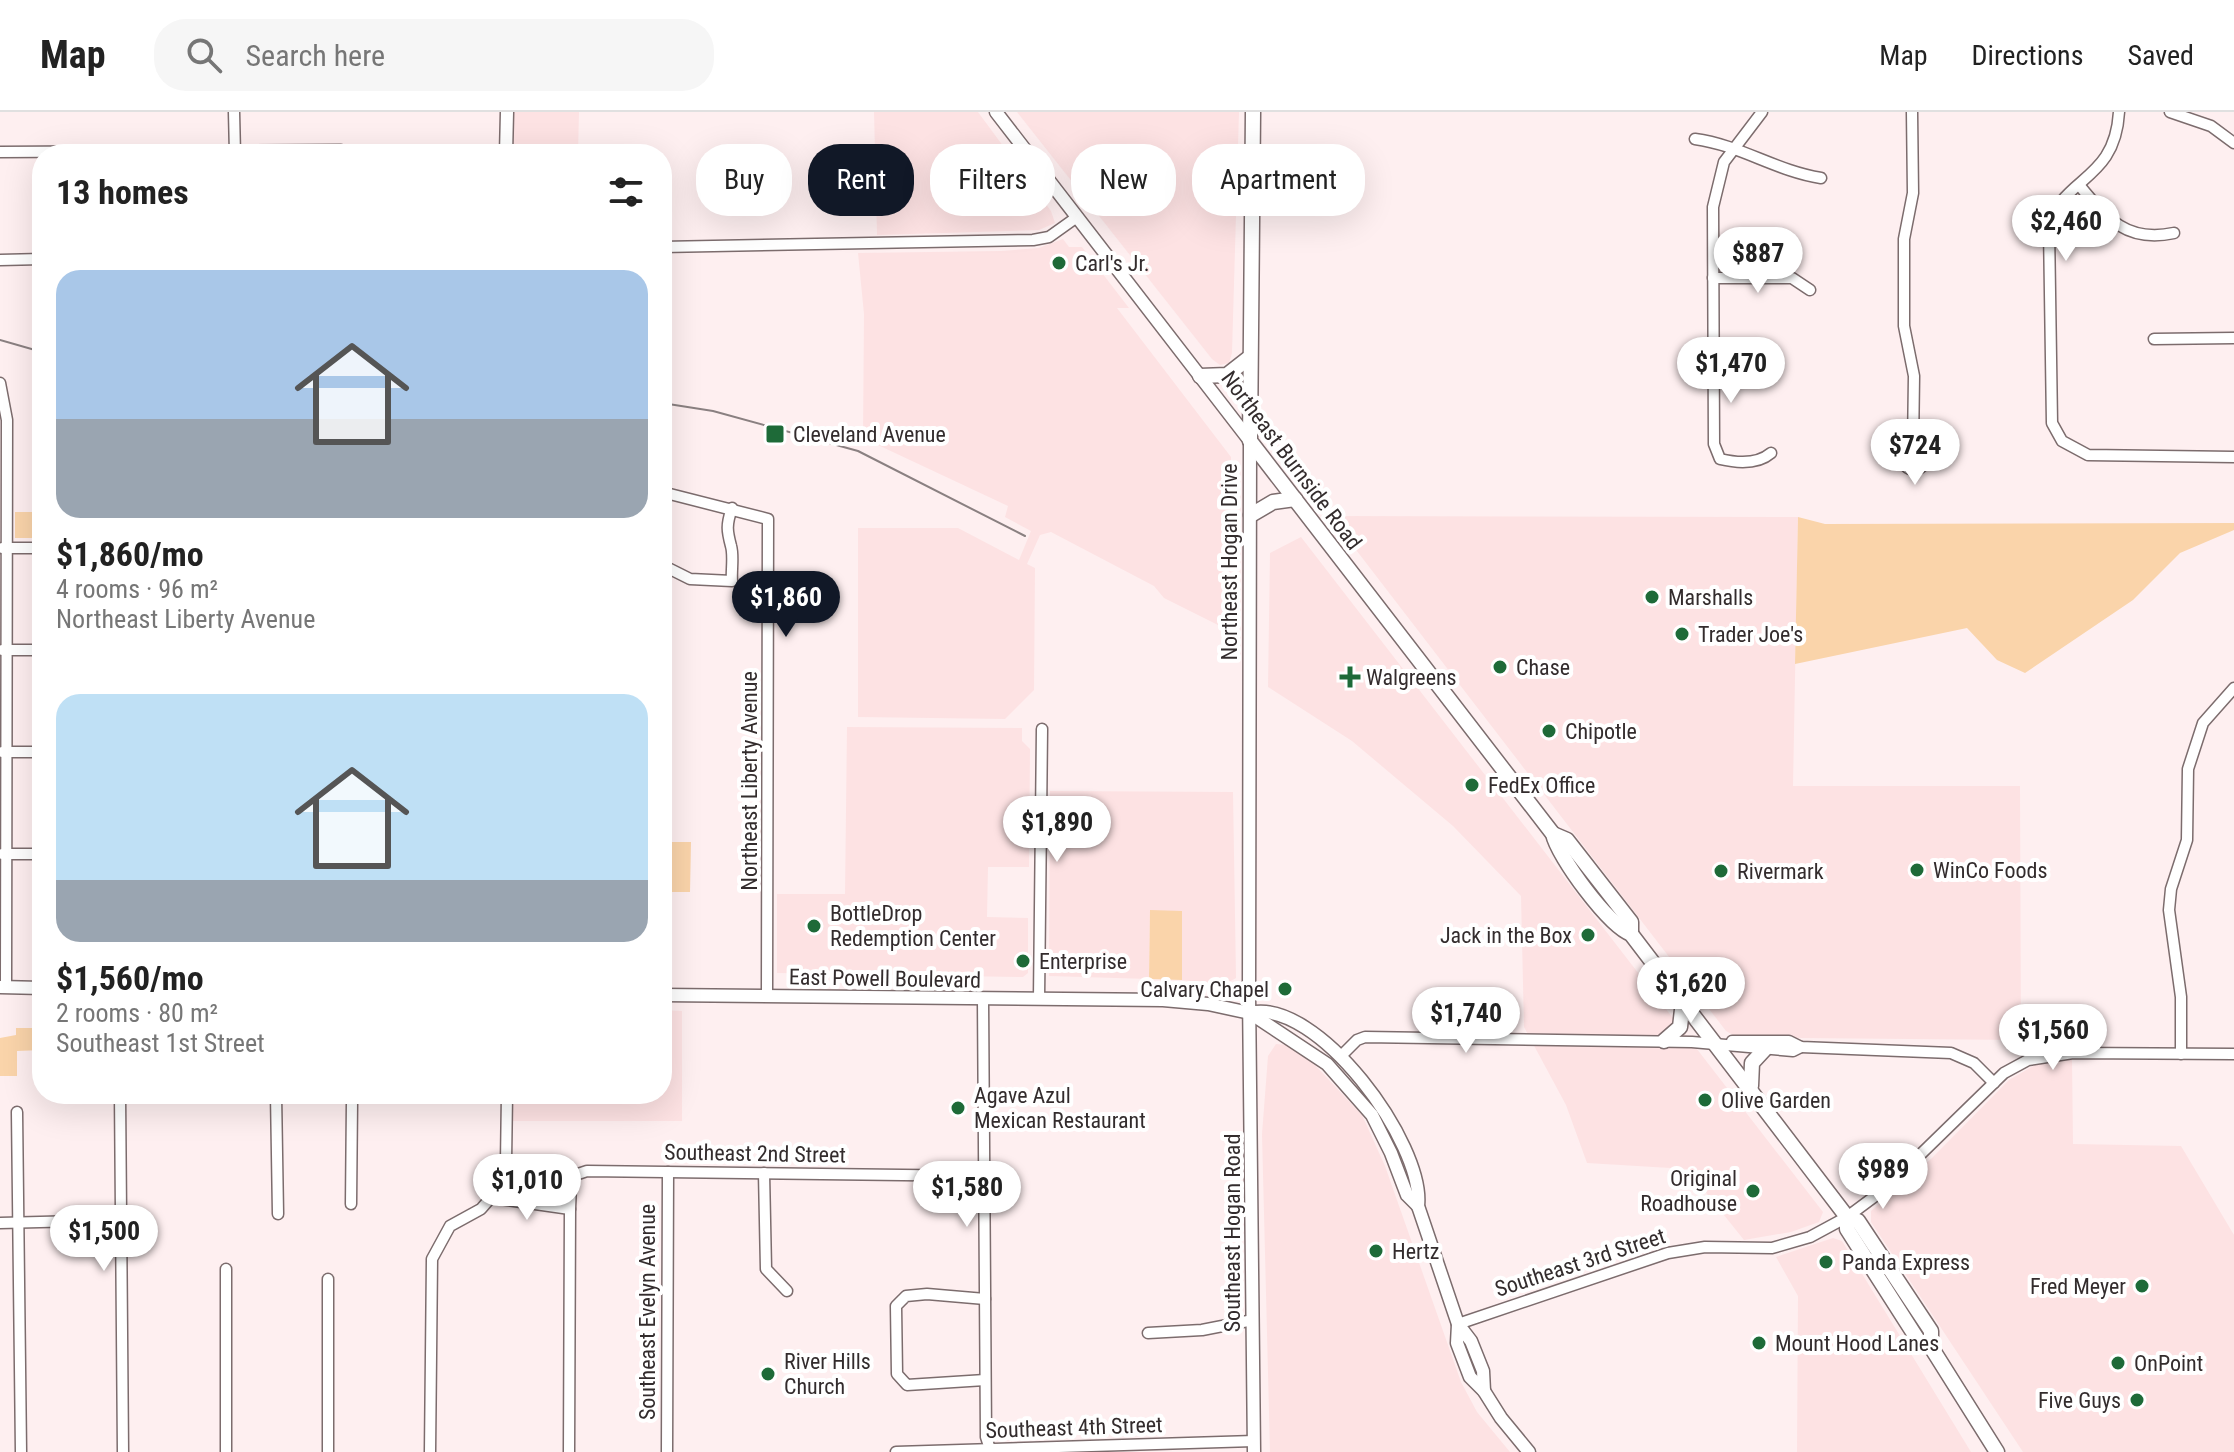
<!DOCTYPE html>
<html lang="en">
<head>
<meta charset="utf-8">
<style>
	:root { --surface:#fff; --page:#f6f6f6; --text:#222; --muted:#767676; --line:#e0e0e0; --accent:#111827 }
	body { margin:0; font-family:"Roboto Condensed",sans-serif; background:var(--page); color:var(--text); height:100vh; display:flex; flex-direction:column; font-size:30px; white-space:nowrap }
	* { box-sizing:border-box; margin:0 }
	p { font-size:26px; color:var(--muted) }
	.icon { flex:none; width:44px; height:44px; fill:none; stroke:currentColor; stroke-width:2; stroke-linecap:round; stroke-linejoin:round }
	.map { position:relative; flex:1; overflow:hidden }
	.details { position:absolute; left:32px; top:32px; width:640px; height:960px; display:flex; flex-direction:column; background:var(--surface); border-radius:32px; box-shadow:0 8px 32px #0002 }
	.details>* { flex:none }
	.banner { position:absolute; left:696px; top:32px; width:760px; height:72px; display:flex; gap:16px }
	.price { position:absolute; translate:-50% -68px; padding:0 18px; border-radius:28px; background:#fff; color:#222; font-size:26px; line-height:52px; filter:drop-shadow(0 2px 4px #0008) }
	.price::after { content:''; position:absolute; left:50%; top:48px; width:24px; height:18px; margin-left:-12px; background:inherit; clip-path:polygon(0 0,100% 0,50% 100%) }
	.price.on { background:var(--accent); color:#fff }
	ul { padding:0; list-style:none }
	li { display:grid; align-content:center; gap:16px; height:424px; padding:0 24px }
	li span { display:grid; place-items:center; height:248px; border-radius:24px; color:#555 }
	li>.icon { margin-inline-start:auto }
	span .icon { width:144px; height:144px; fill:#fffc; stroke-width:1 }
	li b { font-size:34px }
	h2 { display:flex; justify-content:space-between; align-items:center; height:96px; padding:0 24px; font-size:34px }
	.tag { padding:0 28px; border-radius:32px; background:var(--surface); box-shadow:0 8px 32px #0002; font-size:28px; line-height:72px }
	.tag.on { background:var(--accent); color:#fff }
	header { display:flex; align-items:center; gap:48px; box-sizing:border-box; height:112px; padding:0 40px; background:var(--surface); border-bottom:2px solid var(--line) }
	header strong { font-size:38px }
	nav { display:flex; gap:44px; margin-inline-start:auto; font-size:28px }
	.search { width:560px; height:72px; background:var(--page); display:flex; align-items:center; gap:20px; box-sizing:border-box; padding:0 28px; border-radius:32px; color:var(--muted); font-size:30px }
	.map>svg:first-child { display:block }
	.built { fill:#fde2e3 }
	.green { fill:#fad4aa }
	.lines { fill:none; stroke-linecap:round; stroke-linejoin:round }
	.minor-casing { stroke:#7c6c6d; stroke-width:13 }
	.major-casing { stroke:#7c6c6d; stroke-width:15 }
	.highway-casing { stroke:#7c6c6d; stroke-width:17 }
	.minor { stroke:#fff; stroke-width:10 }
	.major { stroke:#fff; stroke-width:12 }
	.highway { stroke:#fff; stroke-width:14 }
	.tram { stroke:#8a8081; stroke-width:2 }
	.poi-dot { fill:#1e6a38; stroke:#fff; stroke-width:3 }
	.labels { text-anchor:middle; stroke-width:8; stroke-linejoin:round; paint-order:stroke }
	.poi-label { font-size:22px; fill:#332c2d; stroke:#fff; text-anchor:start }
	.street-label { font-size:22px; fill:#332c2d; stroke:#fff }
</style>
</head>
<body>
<header>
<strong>Map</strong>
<div class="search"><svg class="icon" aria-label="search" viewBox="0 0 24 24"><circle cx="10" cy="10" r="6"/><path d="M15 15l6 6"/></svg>Search here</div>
<nav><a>Map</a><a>Directions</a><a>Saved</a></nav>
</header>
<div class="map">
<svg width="2234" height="1340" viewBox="0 0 2234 1340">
	<rect width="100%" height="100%" fill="#feeff0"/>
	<g class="built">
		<path d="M513,0H579L578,42H513Z"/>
		<path d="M874,0H978L1051,99L1055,111L1039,118L877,123Z"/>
		<path d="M1017,0H1239L1232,241L1229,251L1220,253L1212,247Z"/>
		<path d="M1063,127L1069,135H1082L1129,196H1117L1231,345L1230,519L1164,486L1154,474L1051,420L1040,423L1027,452L1035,456L1034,578L1005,607L858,605V416H958L1019,448L1031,419L1005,405L1008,394L863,326L864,202L858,141L1001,139L1039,136Z"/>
		<path d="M1330,404L1798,405L1793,674H2020L2021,928L1799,926L1735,924L1726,919Z"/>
		<path d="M1301,425L1823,1100L1819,1110L1791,1120L1744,1128L1687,1057L1587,1051L1566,993L1524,915L1521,784L1453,714L1352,629L1268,575L1270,441Z"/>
		<path d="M847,615L1022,616V629L1030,637L1029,755H988L987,805L1028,806V861L1023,865L777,861V782H845Z"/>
		<path d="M1050,679L1233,680L1236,866L1224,873L1182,868L1181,799H1150L1149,867L1049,864Z"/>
		<path d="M662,898L682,899V1009H513V982H662Z"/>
		<path d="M1276,932L1287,933L1313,951L1362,1003L1385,1054L1461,1270L1477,1300L1510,1340H1270L1262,1022L1268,944Z"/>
		<path d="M2072,947L2073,1032L2181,1034L2234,1123V1340H2023L1871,1110V1099L1932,1046L2009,968L2042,949Z"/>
		<path d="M1833,1126L1842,1129L1971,1340H1797L1798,1184L1776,1145Z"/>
	</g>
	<g class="green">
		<rect x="15" y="400" width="27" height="26"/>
		<path d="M1798,405L1825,412L2234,411V418L2180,441L2133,488L2025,561L1997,548L1967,516L1795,552Z"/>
		<path d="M662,730H691L690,780H662Z"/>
		<path d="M1150,798L1182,799V868L1149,867Z"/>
		<path d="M16,916H42V938L17,939V964H0V926L16,923Z"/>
	</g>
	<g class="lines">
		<g class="minor-casing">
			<g id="minor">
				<path d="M234,0L235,42"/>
				<path d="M1762,0L1724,50L1713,95L1714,332L1720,347C1737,351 1757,353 1771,341"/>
				<path d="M1912,0L1913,81L1904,127V214L1914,264L1913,335"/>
				<path d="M2119,0C2115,71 2061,64 2049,116L2052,311L2062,329L2088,343L2234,345"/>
				<path d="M2170,0L2211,14L2234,31"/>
				<path d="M1695,27C1740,33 1776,59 1821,66"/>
				<path d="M0,40L341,38"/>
				<path d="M2079,73C2107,107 2127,131 2174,121"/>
				<path d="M662,135L1033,128L1049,125L1077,105"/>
				<path d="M0,148L42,147"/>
				<path d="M1713,166H1792L1810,178"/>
				<path d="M2154,227L2234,226"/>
				<path d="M0,271L7,308L6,875"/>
				<circle cx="1914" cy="347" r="11"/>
				<path d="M662,380L768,407L767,884"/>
				<path d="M2,436H42"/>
				<path d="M662,453L690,467L732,469C731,459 734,444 731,434C727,419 726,413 732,396"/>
				<path d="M2,538H42"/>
				<path d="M2,640H42"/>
				<path d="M2,742H42"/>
				<path d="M983,887L986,1325L991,1340"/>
				<path d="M1039,887L1042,617"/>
				<path d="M1732,929H1789L1801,935L1951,941L1974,951L1994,971"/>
				<path d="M2181,942V885L2169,798L2171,777L2187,728L2188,657L2203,611L2234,576"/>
				<path d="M1341,944L1357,928L1365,925L1692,930L1793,939L1801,935"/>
				<path d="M120,982L123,1340"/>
				<path d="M276,982L278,1102"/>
				<path d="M346,982L352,989L351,1092"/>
				<path d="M17,1000L21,1340"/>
				<path d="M764,1061L766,1157L787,1179"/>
				<path d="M493,1086L570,1097"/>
				<path d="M0,1111L120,1108"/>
				<path d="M328,1167V1340"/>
				<path d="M985,1187L927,1182L906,1184L896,1194L897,1262L907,1273L985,1268"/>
				<path d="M1458,1212L1668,1141L1705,1135L1772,1136L1810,1125L1847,1105L1886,1076L2004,961L2028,948L2073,941L2234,942"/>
				<path d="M1148,1221L1202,1218L1253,1208"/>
				<path d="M226,1340V1157"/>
				<path d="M430,1340L432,1147L450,1114L481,1097L500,1075L506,1050L507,982"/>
				<path d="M569,1340L570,1097L571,1072L575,1063L587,1059L983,1064"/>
				<path d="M667,1340L668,1060"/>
				<path d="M896,1340L1254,1329"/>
			</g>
		</g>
		<g class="major-casing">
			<g id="major">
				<path d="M996,0L1250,329L1249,882L1254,1340"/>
				<path d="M506,42L507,0"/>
				<path d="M0,875L42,876"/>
				<path d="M662,883L1163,888L1208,892L1250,901L1327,952L1372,1003L1391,1041L1407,1083L1418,1094"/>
				<path d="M1250,901C1317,885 1425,1032 1418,1094L1458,1212L1471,1229L1483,1259L1484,1279"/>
				<path d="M1458,1212L1457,1231L1470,1265L1484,1279L1501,1306L1529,1340"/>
			</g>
		</g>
		<g class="highway-casing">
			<g id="highway">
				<path d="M1253,0L1250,329L1553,722C1558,745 1609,814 1631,822L1847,1105L1858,1109L1931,1219V1235L1997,1340"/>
				<path d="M1200,264L1227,263L1250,245"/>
				<path d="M1251,403L1273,390L1295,387"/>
				<path d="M1553,722L1567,728L1631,810V822"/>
				<path d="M1664,929L1680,915L1683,889"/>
				<path d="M1751,974L1752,951L1765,937"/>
				<path d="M1847,1105V1117L1918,1228L1931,1235"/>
			</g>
		</g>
		<use href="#minor" class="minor"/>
		<use href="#major" class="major"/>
		<use href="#highway" class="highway"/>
		<g class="tram">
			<path d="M0,228L42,240"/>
			<path d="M662,291L713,299L858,339L1025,424"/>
		</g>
	</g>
	<g class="poi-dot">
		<circle cx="1059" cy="151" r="8"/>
		<rect x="765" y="312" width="20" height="20" rx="4"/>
		<circle cx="1652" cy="485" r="8"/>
		<circle cx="1682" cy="522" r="8"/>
		<circle cx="1500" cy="555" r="8"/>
		<path d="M1346 553h8v8h8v8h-8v8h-8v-8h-8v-8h8z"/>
		<circle cx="1549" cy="619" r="8"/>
		<circle cx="1472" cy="673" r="8"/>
		<circle cx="1917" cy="758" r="8"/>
		<circle cx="1721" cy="759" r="8"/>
		<circle cx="814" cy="814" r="8"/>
		<circle cx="1588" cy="823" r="8"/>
		<circle cx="1023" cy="849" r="8"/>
		<circle cx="1285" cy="877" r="8"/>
		<circle cx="1705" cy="988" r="8"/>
		<circle cx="958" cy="996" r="8"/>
		<circle cx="1753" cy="1079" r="8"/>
		<circle cx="1376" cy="1139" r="8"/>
		<circle cx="1826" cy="1150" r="8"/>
		<circle cx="2142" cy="1174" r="8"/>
		<circle cx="1759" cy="1231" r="8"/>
		<circle cx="2118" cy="1251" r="8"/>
		<circle cx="768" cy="1262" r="8"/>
		<circle cx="2137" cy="1288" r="8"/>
	</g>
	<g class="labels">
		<g class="poi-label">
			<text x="1075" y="159">Carl's Jr.</text>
			<text x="793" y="330">Cleveland Avenue</text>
			<text x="1668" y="493">Marshalls</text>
			<text x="1698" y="530">Trader Joe's</text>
			<text x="1516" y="563">Chase</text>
			<text x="1366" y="573">Walgreens</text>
			<text x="1565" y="627">Chipotle</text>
			<text x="1488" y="681">FedEx Office</text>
			<text x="1933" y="766">WinCo Foods</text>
			<text x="1737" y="767">Rivermark</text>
			<text x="830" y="809">BottleDrop<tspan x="830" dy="25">Redemption Center</tspan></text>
			<text x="1572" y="831" text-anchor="end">Jack in the Box</text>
			<text x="1039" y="857">Enterprise</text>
			<text x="1269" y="885" text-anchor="end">Calvary Chapel</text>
			<text x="974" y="991">Agave Azul<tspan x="974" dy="25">Mexican Restaurant</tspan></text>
			<text x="1721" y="996">Olive Garden</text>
			<text x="1737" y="1074" text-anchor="end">Original<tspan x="1737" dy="25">Roadhouse</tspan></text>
			<text x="1392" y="1147">Hertz</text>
			<text x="1842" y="1158">Panda Express</text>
			<text x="2126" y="1182" text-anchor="end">Fred Meyer</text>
			<text x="1775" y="1239">Mount Hood Lanes</text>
			<text x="784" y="1257">River Hills<tspan x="784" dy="25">Church</tspan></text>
			<text x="2134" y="1259">OnPoint</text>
			<text x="2121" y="1296" text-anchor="end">Five Guys</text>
		</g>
		<g class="street-label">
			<text transform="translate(1292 348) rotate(53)" y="8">Northeast Burnside Road</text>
			<text transform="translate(1229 450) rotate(-90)" y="8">Northeast Hogan Drive</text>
			<text transform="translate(749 669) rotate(-90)" y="8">Northeast Liberty Avenue</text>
			<text transform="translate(885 866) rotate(1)" y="8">East Powell Boulevard</text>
			<text transform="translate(755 1041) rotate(1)" y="8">Southeast 2nd Street</text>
			<text transform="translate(1232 1121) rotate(-90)" y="8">Southeast Hogan Road</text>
			<text transform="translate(1580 1150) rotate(-18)" y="8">Southeast 3rd Street</text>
			<text transform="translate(647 1200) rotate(-90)" y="8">Southeast Evelyn Avenue</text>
			<text transform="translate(1074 1315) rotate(-2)" y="8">Southeast 4th Street</text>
		</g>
	</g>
</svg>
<b class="price" style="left:2066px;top:151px">$2,460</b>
<b class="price" style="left:1758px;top:183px">$887</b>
<b class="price" style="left:1731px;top:293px">$1,470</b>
<b class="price" style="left:1915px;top:375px">$724</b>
<b class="price on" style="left:786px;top:527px">$1,860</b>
<b class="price" style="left:1057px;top:752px">$1,890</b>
<b class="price" style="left:1691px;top:913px">$1,620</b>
<b class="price" style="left:1466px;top:943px">$1,740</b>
<b class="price" style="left:2053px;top:960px">$1,560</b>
<b class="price" style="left:1883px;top:1099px">$989</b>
<b class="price" style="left:527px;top:1110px">$1,010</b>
<b class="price" style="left:967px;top:1117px">$1,580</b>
<b class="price" style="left:104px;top:1161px">$1,500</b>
<div class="banner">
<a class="tag">Buy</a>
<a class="tag on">Rent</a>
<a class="tag">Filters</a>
<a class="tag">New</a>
<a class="tag">Apartment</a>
</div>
<section class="details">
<h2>13 homes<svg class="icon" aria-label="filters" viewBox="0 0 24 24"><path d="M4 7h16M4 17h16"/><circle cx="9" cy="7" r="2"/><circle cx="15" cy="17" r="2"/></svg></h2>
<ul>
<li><span style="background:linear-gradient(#a9c7e8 60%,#9aa5b1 0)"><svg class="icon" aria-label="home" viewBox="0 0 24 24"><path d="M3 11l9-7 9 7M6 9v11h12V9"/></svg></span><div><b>$1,860/mo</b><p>4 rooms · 96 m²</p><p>Northeast Liberty Avenue</p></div></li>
<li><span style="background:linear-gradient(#bfe0f5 75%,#9aa5b1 0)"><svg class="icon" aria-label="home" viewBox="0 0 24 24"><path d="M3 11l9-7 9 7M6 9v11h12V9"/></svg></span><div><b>$1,560/mo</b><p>2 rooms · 80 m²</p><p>Southeast 1st Street</p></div></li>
</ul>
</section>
</div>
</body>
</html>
